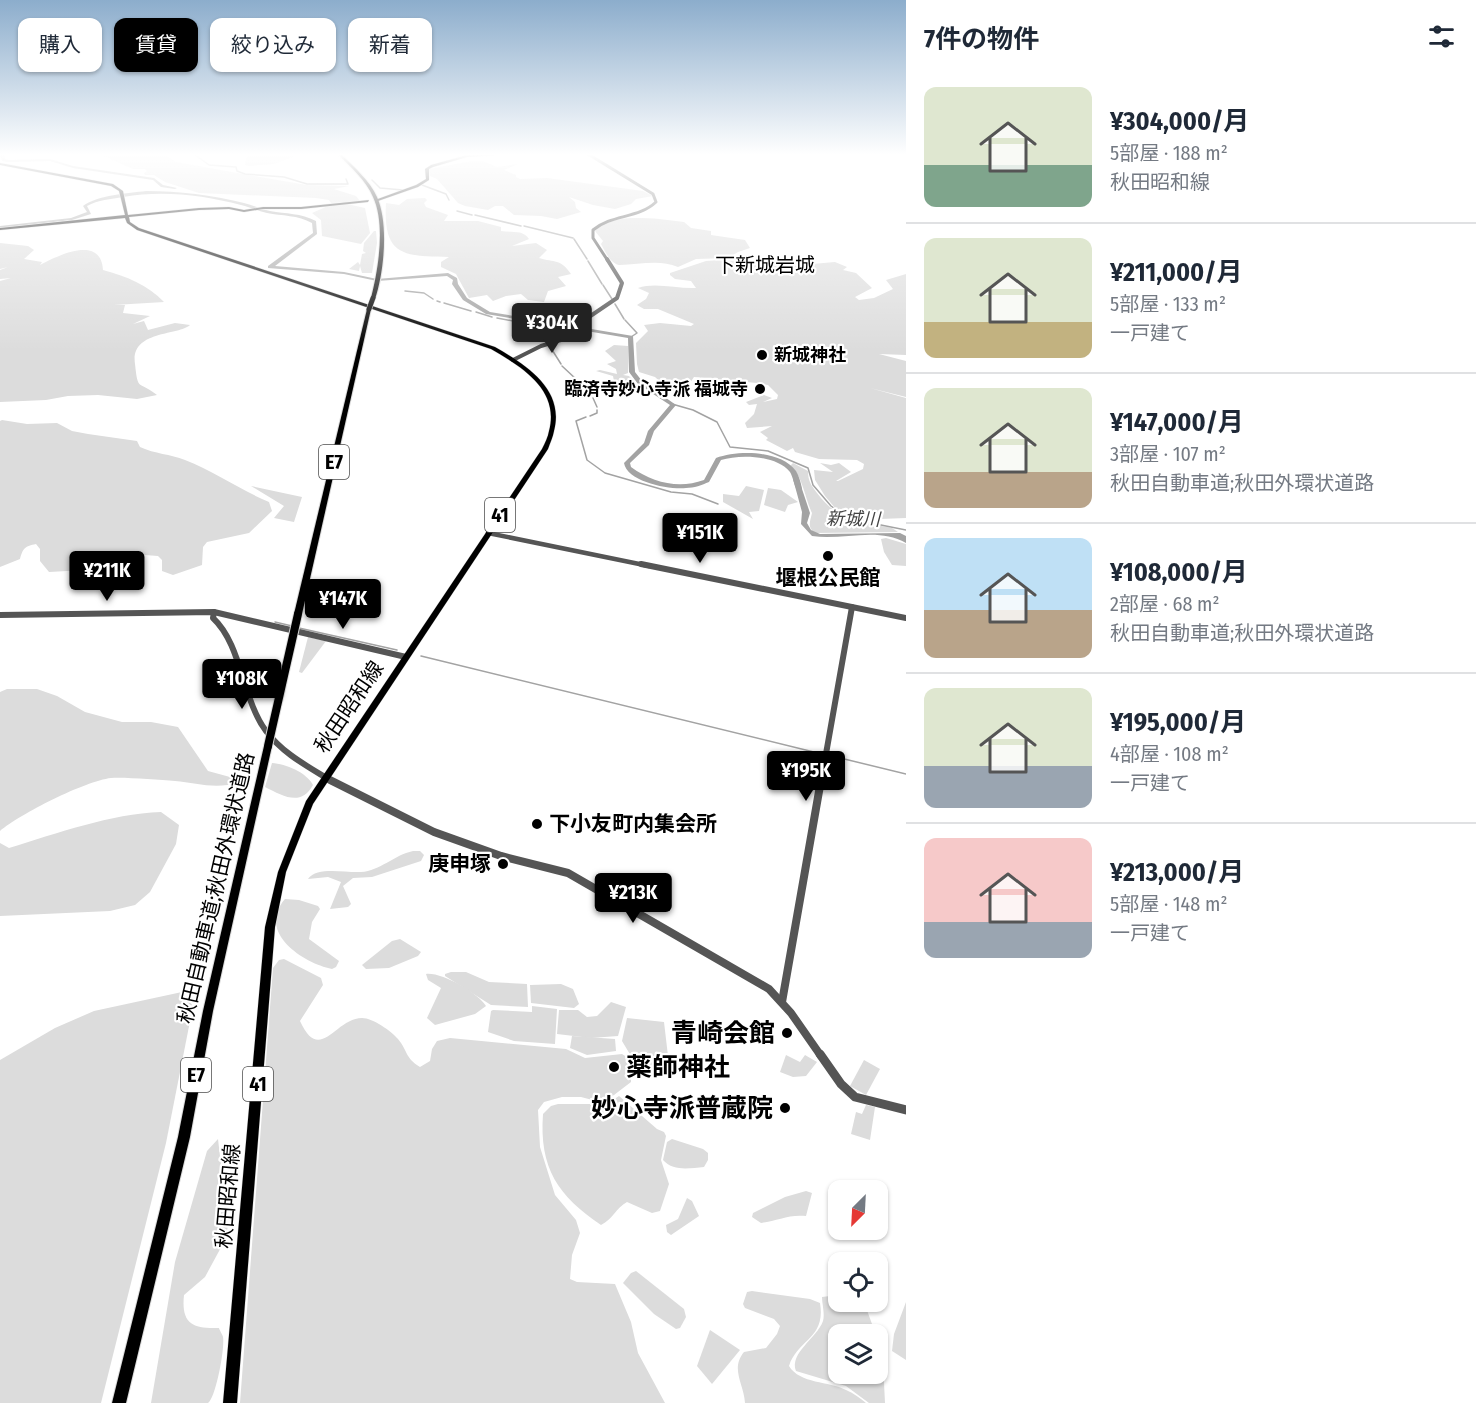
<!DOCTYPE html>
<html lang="ja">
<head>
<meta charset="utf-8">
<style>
	:root { --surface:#fff; --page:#f6f6f7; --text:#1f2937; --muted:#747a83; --line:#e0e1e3; --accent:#000 }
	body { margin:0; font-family:"Fira Sans Condensed","Noto Sans JP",sans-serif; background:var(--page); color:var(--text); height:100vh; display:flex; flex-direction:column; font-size:22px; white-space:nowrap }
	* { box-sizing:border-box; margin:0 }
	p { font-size:20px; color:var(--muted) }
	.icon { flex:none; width:33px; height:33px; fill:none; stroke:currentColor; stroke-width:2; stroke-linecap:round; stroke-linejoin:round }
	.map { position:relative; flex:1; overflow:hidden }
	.details { display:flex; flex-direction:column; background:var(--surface); width:570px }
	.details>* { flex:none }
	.banner { position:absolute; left:18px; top:18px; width:570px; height:54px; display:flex; gap:12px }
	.needle { width:39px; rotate:204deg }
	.buttons { position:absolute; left:828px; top:1180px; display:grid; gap:12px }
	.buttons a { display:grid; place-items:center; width:60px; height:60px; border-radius:12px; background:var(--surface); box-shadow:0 2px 4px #0004; font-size:30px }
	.price { position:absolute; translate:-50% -51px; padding:0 14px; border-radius:6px; background:var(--accent); color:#fff; font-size:20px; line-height:39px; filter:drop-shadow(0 2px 3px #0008) }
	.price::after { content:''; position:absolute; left:50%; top:36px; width:18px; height:14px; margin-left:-9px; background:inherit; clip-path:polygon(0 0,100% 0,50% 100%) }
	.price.active { background:#222; color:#fff }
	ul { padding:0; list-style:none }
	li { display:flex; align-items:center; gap:18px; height:150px; padding:0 18px }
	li+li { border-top:2px solid var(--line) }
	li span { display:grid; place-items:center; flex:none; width:168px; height:120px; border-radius:12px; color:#555 }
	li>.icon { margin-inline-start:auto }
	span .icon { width:72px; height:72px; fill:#fffc; stroke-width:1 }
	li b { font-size:26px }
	h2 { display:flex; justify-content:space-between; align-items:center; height:72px; padding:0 18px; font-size:26px }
	.tag { padding:0 21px; border-radius:12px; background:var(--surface); box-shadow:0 2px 4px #0004; font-size:21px; line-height:54px }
	.tag.active { background:var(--accent); color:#fff }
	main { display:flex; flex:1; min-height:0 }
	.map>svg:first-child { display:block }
	.green { fill:#dcdcdc }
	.water { fill:#a3a3a3 }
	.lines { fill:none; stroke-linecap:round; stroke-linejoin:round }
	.stream { stroke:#a3a3a3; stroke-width:1.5 }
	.river { fill:#a3a3a3; fill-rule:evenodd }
	.major-casing { stroke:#dbdbdb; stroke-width:1 }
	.highway-casing { stroke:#dbdbdb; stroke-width:2 }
	.minor-far5 { stroke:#555; stroke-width:3 }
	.minor-far4 { stroke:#555; stroke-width:4 }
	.minor-far3 { stroke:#555; stroke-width:4.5 }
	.minor-far2 { stroke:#555; stroke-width:6 }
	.minor-far1 { stroke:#555; stroke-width:8 }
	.minor { stroke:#555; stroke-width:9 }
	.major { fill:#000; fill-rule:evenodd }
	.highway { fill:#000; fill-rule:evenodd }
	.highway-bridge-far1-casing { stroke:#dbdbdb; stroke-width:6; stroke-linecap:butt }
	.highway-bridge-casing { stroke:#dbdbdb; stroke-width:10; stroke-linecap:butt }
	.highway-bridge-far1 { stroke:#000; stroke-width:5 }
	.highway-bridge { stroke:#000; stroke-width:8 }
	.poi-dot { fill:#000; stroke:#fff; stroke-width:2 }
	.labels { text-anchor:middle; stroke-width:4.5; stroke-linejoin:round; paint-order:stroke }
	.far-poi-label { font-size:18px; font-weight:bold; fill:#000; stroke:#fff; text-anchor:start }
	.far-water-label { font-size:18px; font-style:italic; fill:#444; stroke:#fff }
	.far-quarter-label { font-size:20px; fill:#000; stroke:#fff }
	.shield { fill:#fff; stroke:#4c4c4c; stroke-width:1.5 }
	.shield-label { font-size:20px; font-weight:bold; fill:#000 }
	.poi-label { font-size:21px; font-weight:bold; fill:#000; stroke:#fff }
	.street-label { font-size:21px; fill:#000; stroke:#fff }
	.near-poi-label { font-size:26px; font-weight:bold; fill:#000; stroke:#fff; text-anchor:end }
</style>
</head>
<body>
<main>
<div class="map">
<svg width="906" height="1403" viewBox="0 0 906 1403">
	<rect width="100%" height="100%" fill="#fff"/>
	<g class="green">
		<path d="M99,154H164L176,162L243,174L307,185L349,186L334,189L356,196L360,201L331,203L329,200L316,198L199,193L165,182L154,175H145L144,173L147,171L145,169H133Z"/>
		<path d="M247,154H291L293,157L274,164L249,166L245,165Z"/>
		<path d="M472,161H483L497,167L518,164L504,170L516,175V177L520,179L547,178L643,191L653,196L636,199L631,204L615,209L593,205L569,197L575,202L576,208L581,212L557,219L541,216L514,215L503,206H495L488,210L465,206L458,203L437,179L430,176L429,169Z"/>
		<path d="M425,198L427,200L424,203L426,207L448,215L444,221H478L501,227V231C511,233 523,229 529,239L512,246L536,243L547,250L539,258C555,263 560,258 571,274L558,277L566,286L548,291L544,302L528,300L521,294L506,296L493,301L487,295L469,298L456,274L441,267V262L449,257C403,256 383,256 386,203L399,205L407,199Z"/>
		<path d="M347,204L365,208L370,233L361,244L322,236L321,220L312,213L328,206Z"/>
		<path d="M659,219L684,222L691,228L711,231V235L745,240L750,248L738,252L728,258L696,259L678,267C659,259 639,265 619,265C610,263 605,251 601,244L603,241L595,231C609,215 640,218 659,219Z"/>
		<path d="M374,231H376L377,243L372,273H362L360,266L359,271L349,269L358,262L360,265L362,254L366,253L363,251L364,243Z"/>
		<path d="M0,243L28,246L34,250L24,259L42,262L40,265C57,256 101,234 103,270C126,276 148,285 164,302L114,305H125L123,313L150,316L133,324L144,321L148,330L175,323L190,325C178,336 130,330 135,364C138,392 138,380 157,395L137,399L98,395L68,396L46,400L0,402V281L11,278L0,279V270L8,267L0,269Z"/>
		<path d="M721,260L801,265L835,262L847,267L843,270L856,273L872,288L855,297L859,300L874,298L893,289L886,280L906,274V355L879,354L906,361V397L870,388L906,398V518L880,519L874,522L854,519L836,509L825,496L815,480L814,470L833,472L820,463L831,465L839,463L851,472L836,481H838L863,469L864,464L857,460L819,459L795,452L793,448L787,451L766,440L768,438L760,432L772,426L747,428L745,423L754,414L757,404L749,405L746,402L764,395L772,398L763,402L777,399L778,395L768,385L757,383L694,377L679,399L655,377L639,372L637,364L636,343L648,331L644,325L660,323L691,326L694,324L658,309H644L637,305L646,299L649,293L638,288C655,282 678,289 696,288L691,281L675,279L670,275V273L706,261Z"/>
		<path d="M614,345L628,346V373L623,375L629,376L639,387L622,386L614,381L613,376L596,371L600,370L617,374L616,369L607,364L616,361L605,351Z"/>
		<path d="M2,420L27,424L57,423L72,431L88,434L137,441L140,447C155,454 170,454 185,460C214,471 240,490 269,502L272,511L249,533L207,542L203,547L202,565L173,575L162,571V560L158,556L145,555C132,562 123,575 106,571L102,567L106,558L100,556L93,565L85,570L49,572L40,561V549L36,544C25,546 23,548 20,559L0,567V421Z"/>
		<path d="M793,463L808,471C808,481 811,485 817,493C839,522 859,521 892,528L898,532L815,533C807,527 810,522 812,513C806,501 801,471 790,466Z"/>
		<path d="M251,486L302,497L294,522L274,518L284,506Z"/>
		<path d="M746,486L764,490L759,511L749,512L753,519L723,502V494L739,496Z"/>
		<path d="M768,488L781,490L798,502L788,505L785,512L764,505Z"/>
		<path d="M886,538L906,544V566L892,565L884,552L881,539Z"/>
		<path d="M308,637L326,641L302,673L299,672Z"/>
		<path d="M7,689H37L57,696L85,712L122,722H151L178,727L208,771L230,777L238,782C218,790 196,783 175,781C159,780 125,777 111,778C85,781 20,814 0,831V692Z"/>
		<path d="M272,763C286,764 306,772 313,785C301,807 283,796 265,787Z"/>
		<path d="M161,812L179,825L176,844L150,892L135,905L110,911L0,916V843L9,848C58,833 110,814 161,812Z"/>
		<path d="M413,851H420L424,855L421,861L372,877L353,878L343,886L351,904L348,907L330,909L341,882L328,877L308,879C317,866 345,873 361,872C380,871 394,855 413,851Z"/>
		<path d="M285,899L299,900L318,906L320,909L312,922L309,939L339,961L336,967L332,969C303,963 256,932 285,899Z"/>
		<path d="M400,939L421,952L418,956L389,968L366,969L362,965L392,941Z"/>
		<path d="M284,959L321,978L323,985L300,1021C320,1065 335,1018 362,1018C373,1018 391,1031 398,1039C408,1051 405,1058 420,1067L430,1061L432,1049L437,1041L450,1038L566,1049L585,1058L622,1054C632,1059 631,1072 631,1082L614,1095L600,1102L581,1097H562L544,1102L538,1110L540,1147L555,1195L576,1220L580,1233L572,1255L570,1279L577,1282L615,1284L631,1322L638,1353L665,1403H240L273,968L279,960Z"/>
		<path d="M451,972H466L489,982L527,984L528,1007L491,1005L445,976V974Z"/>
		<path d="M426,974C442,972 478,993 486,1006L475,1014L435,1025L427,1018L441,988L428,980Z"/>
		<path d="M561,984L573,989L579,1004L574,1008L531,1003L530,985Z"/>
		<path d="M182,992L193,1006L166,1143L101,1403H0V1060L55,1028L94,1011Z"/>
		<path d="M611,1002L626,1007L618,1036L591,1038L557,1034L559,1010H578L587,1017L597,1016Z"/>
		<path d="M532,1006L557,1009L555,1044L514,1041L488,1032L491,1011L493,1010L532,1012Z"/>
		<path d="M627,1018L664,1022L670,1073L634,1069L631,1056L622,1041Z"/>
		<path d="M572,1036L615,1039L616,1051L587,1055L570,1048Z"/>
		<path d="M786,1055L800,1062L805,1055L817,1062L806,1076L793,1077L780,1072Z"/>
		<path d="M864,1060L880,1069L866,1095L850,1086Z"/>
		<path d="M619,1096L657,1129L664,1132L666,1136L661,1160L669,1184L660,1211L652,1213L627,1202C616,1208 613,1219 601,1225C558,1196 539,1168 543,1114L551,1106L558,1104H607Z"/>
		<path d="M866,1105L875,1107L870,1140L851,1134L856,1112L862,1114Z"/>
		<path d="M218,1139L228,1226L225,1240L205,1277L184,1295C181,1323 192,1329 219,1328C219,1329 223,1336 223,1337C225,1348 216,1397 208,1403H151L175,1262L207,1151Z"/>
		<path d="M672,1139L703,1149L708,1153V1160L704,1167C690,1168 674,1172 663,1160L667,1142Z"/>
		<path d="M806,1191L812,1193L806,1216C789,1214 777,1221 761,1223L752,1217L753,1213L785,1197Z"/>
		<path d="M687,1198L692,1201L699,1216L671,1235L667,1232L666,1225L678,1219Z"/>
		<path d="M636,1271L684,1309L686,1317L680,1328L676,1329L654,1314L623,1283L631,1273Z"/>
		<path d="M752,1291L810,1299L820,1303C826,1339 798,1339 789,1366C800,1384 829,1381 846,1390C853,1393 860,1398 866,1403H745C744,1384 730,1369 744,1352L766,1348L777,1334L780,1326L774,1319L745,1308L743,1304L747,1292Z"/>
		<path d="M838,1295V1302H864L876,1335H838V1374H878V1336L882,1342L885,1403H869L846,1386L796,1371C789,1353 817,1338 823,1321C825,1314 822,1304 822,1297Z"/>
		<path d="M906,1302V1360L892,1351L894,1334Z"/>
		<path d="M710,1330L740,1350L712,1384L697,1366Z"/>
	</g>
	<path class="water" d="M793,479L799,480L810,513L807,523L811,530L820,534L900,533L906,536V543C877,526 843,541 812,536L801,524L802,512Z"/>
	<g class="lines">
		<g class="stream">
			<path d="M194,154L209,165L236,167L237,171L245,174L284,177L307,184H348L346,179"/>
			<path d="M372,180L380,188L403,190"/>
			<path d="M422,185L446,194L449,200"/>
			<path d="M457,211L472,215"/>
			<path d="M475,215L521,226"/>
			<path d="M524,226L573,238"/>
			<path d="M574,239L587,259"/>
			<path d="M588,261L602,284"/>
			<path d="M603,285L612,299"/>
			<path d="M405,291L424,293L433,299"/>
			<path d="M437,301L440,302"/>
			<path d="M444,303L471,311"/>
			<path d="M615,304L624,319"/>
			<path d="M476,312L492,317"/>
			<path d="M497,318L534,325L547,342"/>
			<path d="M625,320L637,333L631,337"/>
			<path d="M549,345L561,364"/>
			<path d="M562,366L591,393"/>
			<path d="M593,398L597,407"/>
			<path d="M672,404L693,410L717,422L730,447L768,451L808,468L813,485L831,506L841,513L861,521L906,530"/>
			<path d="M590,416L597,413V410"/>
			<path d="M586,417L576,421L587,460L605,473L671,492L692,494L718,504"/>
			<path d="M275,622L292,626"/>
			<path d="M299,628L397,650"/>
			<path d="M421,656L822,754"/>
			<path d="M832,756L906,774"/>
		</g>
		<g class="river">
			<path d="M0,154H4L5,159L8,160L50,159L73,166L154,178L163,185L177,188L175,189L161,187L153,180L73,168L50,161L8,162L2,161Z"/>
			<path d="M146,191C179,191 212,195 244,203C253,205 261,209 270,211C286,214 301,213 316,221L317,234L275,266L344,272L377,279L448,273L457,278L458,284L467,298L490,312L633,336L635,372L642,381L676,405L654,431L649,445L630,463L631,467C653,483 679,489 704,480L716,458C738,450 780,450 796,471C799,476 801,483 802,489L801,490H797C794,485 793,477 790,472C776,455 740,454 721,460L709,482C702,485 694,488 686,488C670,490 627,482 624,463L644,443L648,431L670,405L638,384L629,372L628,338L486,314L463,300L452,284L453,280L447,276L377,281L344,274L268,268V266L313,233L312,223C298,215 282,216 267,213C258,211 250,207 241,205C203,195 162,190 123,197C111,199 98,200 87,206L91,214L72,220L0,228V226L71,218L87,212L83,206C98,195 128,193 146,191Z"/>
		</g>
		<g class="major-casing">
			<g id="major">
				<path d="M515,154L467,157L433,167L429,169V180L418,187L378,201L375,200L416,185L426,179L425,169L431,165L467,155Z"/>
				<path d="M0,163L113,184L123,191L128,215L199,208L229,207L244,210L263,207H301L369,200L368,202L301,209H263L244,212L229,209L199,210L129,217L130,222L139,228L495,347C526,365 565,389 554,431C553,437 550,443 548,449L313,804L286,872L275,927L237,1403H223L265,927L278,872L306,801L542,449C545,443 548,437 549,431C560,390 522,367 491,349L137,230L127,223L125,218L0,230V228L125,215L119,191L111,186L0,165Z"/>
			</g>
		</g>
		<g class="highway-casing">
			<g id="highway">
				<path d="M338,154H341C354,167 370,181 377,197C389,223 384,273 375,299L371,298C378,270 386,225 373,197C366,180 350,167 338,154Z"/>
				<path d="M369,308L371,309L302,614L298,616L294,614L367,309Z"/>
				<path d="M268,743L272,746L213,1011L190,1137L126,1403H112L178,1137L203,1011L264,746Z"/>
			</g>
		</g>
		<path class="minor-far5" d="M588,154L653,194L656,202C638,219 612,214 593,230V238L608,261"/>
		<path class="minor-far4" d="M513,360L541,346L577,335L586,319L617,298L622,283L607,259"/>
		<path class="minor-far3" d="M488,533L649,566"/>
		<g class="minor-far2">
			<path d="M641,564L906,618"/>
			<path d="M214,612L213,618C242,645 242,699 266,731C283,754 309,767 333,782"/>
			<path d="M0,615L214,612L406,657"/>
			<path d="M821,782L852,607"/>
		</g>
		<g class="minor-far1">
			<path d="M330,780L434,832L501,856L568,873L769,989L791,1013L821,1056"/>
			<path d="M782,1002L821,780"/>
		</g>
		<path class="minor" d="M820,1054L841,1084L855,1097L906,1110"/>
		<use href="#major" class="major"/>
		<use href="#highway" class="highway"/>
		<g class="highway-bridge-far1-casing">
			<path id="highway-bridge-far1" d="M369,309L373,298"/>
		</g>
		<g class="highway-bridge-casing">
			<path id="highway-bridge" d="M268,746L298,614"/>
		</g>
		<use href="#highway-bridge-far1" class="highway-bridge-far1"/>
		<use href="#highway-bridge" class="highway-bridge"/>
	</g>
	<linearGradient id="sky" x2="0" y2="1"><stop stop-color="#8cadcc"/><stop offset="0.44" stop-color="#fff"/><stop offset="1" stop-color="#fff" stop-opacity="0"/></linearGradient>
	<rect width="906" height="351" fill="url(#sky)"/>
	<g class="poi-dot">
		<circle cx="762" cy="355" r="6"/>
		<circle cx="760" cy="389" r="6"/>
		<circle cx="828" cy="556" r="6"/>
		<circle cx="537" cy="824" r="6"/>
		<circle cx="503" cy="864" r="6"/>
		<circle cx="787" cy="1033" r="6"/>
		<circle cx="614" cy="1067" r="6"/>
		<circle cx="785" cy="1108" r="6"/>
	</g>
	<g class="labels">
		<g class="far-poi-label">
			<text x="774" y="361">新城神社</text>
			<text x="748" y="395" text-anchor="end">臨済寺妙心寺派 福城寺</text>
		</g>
		<g class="far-water-label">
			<text transform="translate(853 519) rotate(1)" y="6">新城川</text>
		</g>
		<g class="far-quarter-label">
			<text x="765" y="272">下新城岩城</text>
		</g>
		<g class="shield">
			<rect x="319" y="445" width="30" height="34" rx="4.5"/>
			<rect x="485" y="498" width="30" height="34" rx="4.5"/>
			<rect x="181" y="1058" width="30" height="34" rx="4.5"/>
			<rect x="243" y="1067" width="30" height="34" rx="4.5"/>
		</g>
		<g class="shield-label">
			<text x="334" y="469">E7</text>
			<text x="500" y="522">41</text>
			<text x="196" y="1082">E7</text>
			<text x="258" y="1091">41</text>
		</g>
		<g class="poi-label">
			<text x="828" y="585">堰根公民館</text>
			<text x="549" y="831" text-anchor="start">下小友町内集会所</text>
			<text x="491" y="871" text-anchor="end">庚申塚</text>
		</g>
		<g class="street-label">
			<text transform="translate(349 707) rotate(-56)" y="7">秋田昭和線</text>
			<text transform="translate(216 888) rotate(-77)" y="7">秋田自動車道;秋田外環状道路</text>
			<text transform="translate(228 1196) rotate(-85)" y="7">秋田昭和線</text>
		</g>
		<g class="near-poi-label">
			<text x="775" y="1042">青崎会館</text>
			<text x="626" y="1076" text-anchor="start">薬師神社</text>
			<text x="773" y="1117">妙心寺派普蔵院</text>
		</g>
	</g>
</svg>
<div class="buttons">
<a><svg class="needle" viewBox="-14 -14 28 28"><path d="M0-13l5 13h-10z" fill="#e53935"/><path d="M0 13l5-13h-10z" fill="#747a83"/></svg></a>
<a><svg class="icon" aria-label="locate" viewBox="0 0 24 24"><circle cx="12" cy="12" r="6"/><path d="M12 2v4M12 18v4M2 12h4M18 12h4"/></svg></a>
<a><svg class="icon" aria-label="layers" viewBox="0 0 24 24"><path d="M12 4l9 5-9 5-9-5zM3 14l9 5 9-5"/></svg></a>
</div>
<b class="price active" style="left:552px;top:354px">¥304K</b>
<b class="price" style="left:700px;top:564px">¥151K</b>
<b class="price" style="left:107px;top:602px">¥211K</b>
<b class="price" style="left:343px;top:630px">¥147K</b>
<b class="price" style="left:242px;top:710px">¥108K</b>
<b class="price" style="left:806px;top:802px">¥195K</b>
<b class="price" style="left:633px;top:924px">¥213K</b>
<div class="banner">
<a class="tag">購入</a>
<a class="tag active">賃貸</a>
<a class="tag">絞り込み</a>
<a class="tag">新着</a>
</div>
</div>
<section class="details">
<h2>7件の物件<svg class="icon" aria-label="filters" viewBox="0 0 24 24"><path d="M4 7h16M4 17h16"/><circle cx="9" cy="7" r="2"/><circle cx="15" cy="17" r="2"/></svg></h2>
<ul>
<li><span style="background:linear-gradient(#dfe7d0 65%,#7fa58c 0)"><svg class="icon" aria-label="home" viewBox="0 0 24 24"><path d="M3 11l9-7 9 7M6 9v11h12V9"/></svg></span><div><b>¥304,000/月</b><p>5部屋 · 188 m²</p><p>秋田昭和線</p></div></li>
<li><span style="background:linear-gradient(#dfe7d0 70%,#c2b280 0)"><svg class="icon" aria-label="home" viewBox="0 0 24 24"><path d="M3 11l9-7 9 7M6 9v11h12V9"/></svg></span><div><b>¥211,000/月</b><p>5部屋 · 133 m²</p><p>一戸建て</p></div></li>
<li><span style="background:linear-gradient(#dfe7d0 70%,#b9a48a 0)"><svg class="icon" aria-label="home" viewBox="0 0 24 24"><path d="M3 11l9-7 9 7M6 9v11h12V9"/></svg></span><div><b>¥147,000/月</b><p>3部屋 · 107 m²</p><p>秋田自動車道;秋田外環状道路</p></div></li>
<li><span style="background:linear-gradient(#bfe0f5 60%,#b9a48a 0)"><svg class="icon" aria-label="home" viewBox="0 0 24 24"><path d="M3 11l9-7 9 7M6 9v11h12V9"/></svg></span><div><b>¥108,000/月</b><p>2部屋 · 68 m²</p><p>秋田自動車道;秋田外環状道路</p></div></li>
<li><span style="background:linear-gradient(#dfe7d0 65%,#9aa5b1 0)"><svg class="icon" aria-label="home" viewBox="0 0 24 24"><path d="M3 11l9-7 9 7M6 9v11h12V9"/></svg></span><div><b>¥195,000/月</b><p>4部屋 · 108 m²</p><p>一戸建て</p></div></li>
<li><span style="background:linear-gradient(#f6c9c9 70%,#9aa5b1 0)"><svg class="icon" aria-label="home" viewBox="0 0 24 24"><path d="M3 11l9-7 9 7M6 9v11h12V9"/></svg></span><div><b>¥213,000/月</b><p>5部屋 · 148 m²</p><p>一戸建て</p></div></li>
</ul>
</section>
</main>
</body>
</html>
